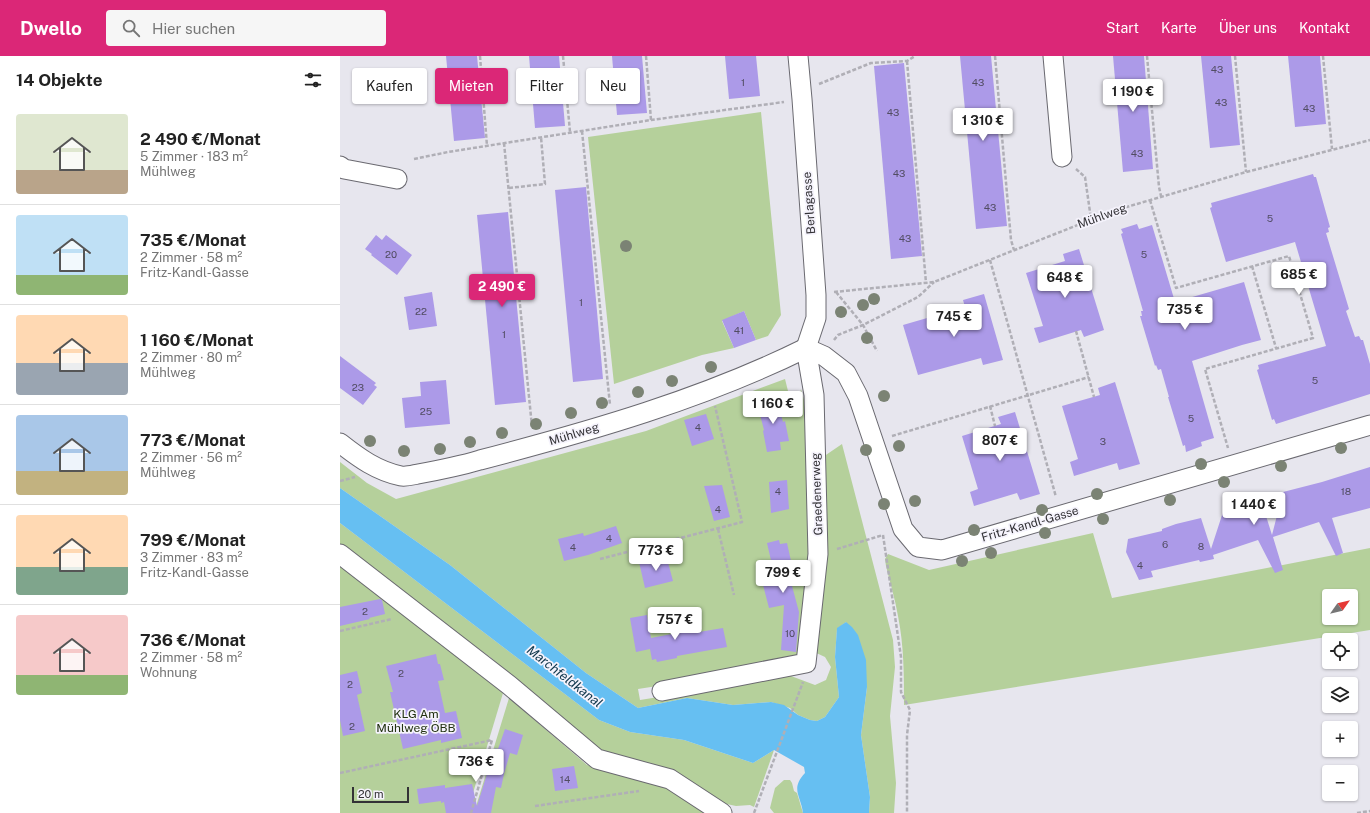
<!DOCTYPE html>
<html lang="de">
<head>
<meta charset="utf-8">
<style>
	:root { --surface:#fff; --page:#f6f6f6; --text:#222; --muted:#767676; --line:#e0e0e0; --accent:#db2777 }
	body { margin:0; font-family:"Public Sans",sans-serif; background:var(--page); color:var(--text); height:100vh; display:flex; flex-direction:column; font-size:15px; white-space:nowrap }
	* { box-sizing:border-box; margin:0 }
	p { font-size:13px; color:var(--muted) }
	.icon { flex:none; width:22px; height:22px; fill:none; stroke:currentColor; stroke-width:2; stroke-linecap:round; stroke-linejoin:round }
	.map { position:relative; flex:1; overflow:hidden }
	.drawer { display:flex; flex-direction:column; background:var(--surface); width:340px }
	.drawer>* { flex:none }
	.banner { position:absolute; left:12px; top:12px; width:380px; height:36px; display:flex; gap:8px }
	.needle { width:26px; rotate:56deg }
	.fabs { position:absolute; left:982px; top:533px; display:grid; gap:8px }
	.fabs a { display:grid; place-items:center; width:36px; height:36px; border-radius:4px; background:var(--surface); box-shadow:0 1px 3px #0004; font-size:20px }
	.scale { position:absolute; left:12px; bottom:10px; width:57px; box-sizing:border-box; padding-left:4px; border:2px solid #333236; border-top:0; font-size:11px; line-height:14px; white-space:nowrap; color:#333236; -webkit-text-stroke:3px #f5f3fc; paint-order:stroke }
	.price { position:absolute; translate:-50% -34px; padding:0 9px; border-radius:4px; background:#fff; color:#222; font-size:13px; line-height:26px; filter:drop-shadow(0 1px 2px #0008) }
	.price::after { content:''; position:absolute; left:50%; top:24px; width:12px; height:9px; margin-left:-6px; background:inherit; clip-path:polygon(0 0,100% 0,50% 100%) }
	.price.selected { background:var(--accent); color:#fff }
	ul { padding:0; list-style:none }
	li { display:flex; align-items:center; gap:12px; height:100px; padding:0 16px }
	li+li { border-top:1px solid var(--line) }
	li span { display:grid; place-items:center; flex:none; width:112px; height:80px; border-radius:4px; color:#555 }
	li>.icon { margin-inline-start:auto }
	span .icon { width:48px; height:48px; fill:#fffc; stroke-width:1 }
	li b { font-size:17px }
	h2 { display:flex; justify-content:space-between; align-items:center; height:48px; padding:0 16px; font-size:17px }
	.chip { padding:0 14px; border-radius:4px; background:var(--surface); box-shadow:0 1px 3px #0004; font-size:14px; line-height:36px }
	.chip.selected { background:var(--accent); color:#fff }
	header { display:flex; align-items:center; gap:24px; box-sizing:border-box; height:56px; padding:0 20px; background:var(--accent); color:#fff }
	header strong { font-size:19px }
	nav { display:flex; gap:22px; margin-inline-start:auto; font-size:14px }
	.search { width:280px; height:36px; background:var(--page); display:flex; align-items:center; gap:10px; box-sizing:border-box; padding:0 14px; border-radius:4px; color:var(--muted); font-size:15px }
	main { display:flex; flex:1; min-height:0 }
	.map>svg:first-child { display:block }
	.green { fill:#b5d09b; fill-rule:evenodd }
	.water { fill:#66bff2 }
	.building { fill:#ac9ae8 }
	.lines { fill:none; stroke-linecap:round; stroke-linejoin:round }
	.minor-casing { stroke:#6a6970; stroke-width:21 }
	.path { stroke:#b0afb6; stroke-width:2.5; stroke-dasharray:4 2; stroke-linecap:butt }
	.minor { stroke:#fff; stroke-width:19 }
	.tree { fill:#7b8374 }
	.labels { text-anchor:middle; stroke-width:3.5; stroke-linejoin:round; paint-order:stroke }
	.number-label { font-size:10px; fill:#514c62 }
	.street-label { font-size:12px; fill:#333236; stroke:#f5f3fc }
	.park-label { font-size:12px; fill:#223211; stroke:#f5f3fc }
	.water-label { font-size:13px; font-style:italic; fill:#10374c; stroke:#f5f3fc }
</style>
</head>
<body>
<header>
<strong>Dwello</strong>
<div class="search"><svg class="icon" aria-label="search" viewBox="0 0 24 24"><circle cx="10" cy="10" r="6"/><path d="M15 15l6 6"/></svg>Hier suchen</div>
<nav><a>Start</a><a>Karte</a><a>Über uns</a><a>Kontakt</a></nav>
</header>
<main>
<section class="drawer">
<h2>14 Objekte<svg class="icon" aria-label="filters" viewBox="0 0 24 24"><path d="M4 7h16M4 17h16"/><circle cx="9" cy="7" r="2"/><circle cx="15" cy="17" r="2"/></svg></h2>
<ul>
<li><span style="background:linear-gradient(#dfe7d0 70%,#b9a48a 0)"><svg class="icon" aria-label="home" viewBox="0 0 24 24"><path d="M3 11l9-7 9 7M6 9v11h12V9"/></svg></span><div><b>2 490 €/Monat</b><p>5 Zimmer · 183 m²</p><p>Mühlweg</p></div></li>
<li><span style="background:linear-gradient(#bfe0f5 75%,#8fb573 0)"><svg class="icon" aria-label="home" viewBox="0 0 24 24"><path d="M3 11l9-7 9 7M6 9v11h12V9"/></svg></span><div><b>735 €/Monat</b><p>2 Zimmer · 58 m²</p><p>Fritz-Kandl-Gasse</p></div></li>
<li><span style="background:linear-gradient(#ffd9b3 60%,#9aa5b1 0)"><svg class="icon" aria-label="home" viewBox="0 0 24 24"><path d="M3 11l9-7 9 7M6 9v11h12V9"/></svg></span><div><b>1 160 €/Monat</b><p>2 Zimmer · 80 m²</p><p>Mühlweg</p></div></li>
<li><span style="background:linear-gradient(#a9c7e8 70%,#c2b280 0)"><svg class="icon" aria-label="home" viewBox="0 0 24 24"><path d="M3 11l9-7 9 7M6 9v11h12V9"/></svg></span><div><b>773 €/Monat</b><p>2 Zimmer · 56 m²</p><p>Mühlweg</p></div></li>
<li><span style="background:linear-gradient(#ffd9b3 65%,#7fa58c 0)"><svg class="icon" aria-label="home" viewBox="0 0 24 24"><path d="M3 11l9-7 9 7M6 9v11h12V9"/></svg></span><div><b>799 €/Monat</b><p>3 Zimmer · 83 m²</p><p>Fritz-Kandl-Gasse</p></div></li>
<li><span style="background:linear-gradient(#f6c9c9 75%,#8fb573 0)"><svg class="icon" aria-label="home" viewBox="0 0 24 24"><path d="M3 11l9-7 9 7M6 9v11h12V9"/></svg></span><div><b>736 €/Monat</b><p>2 Zimmer · 58 m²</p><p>Wohnung</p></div></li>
</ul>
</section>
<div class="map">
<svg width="1030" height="757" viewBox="0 0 1030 757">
	<rect width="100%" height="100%" fill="#e7e6ee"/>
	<g class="green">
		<path d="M421,56L441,259L428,280L416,284L404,255L382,265L394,292L362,299L274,328L248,81Z"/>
		<path d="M445,323L454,359L461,333L480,403L502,388L553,584L555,611L550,660L556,727L554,757H529L530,741L521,679L527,631L506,566L497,573L495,601L499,641L485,661L477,665L470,664L458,659L450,652L431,646L393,649L347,642L298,652L246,617L110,509L0,432V406L27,427L56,443L306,375ZM472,595L485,601L491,611L486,624L475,629L451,620L300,644L298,633L401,617Z"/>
		<path d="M0,467L259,664L290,676L344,684L413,707L434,694L414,751L410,749L396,750L382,747L261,699L150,601L0,492Z"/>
		<path d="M753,477L772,542L1030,492V574L564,649C564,619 564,590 558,560C555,543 550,526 546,510L545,503L548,498L589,514ZM989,540H1011V562H989Z"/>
		<path d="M0,507L163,637L127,757H0Z"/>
		<path d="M169,642L247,709L321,729L372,757H134Z"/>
		<path d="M444,724H450L452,727L454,735L457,737L463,757H434L430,752L435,732Z"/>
	</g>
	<path class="water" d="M0,432L110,509L246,617L298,652L347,642L393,649L431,646L444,649L458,659L470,664L477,665L485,661L499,641L495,601L497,572L506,566L512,571L518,579L526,604L527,631L521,679L530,741L529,757H463C461,740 450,733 465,717L464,711L434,694L413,707L344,684L290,676L259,664L0,467Z"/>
	<g class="building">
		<path d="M106,0H137L145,82L114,85Z"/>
		<path d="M189,0H219L225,70L195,72Z"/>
		<path d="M272,0H302L307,57L277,59Z"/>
		<path d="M385,0H416L420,40L389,43Z"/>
		<path d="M620,0H651L667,170L636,173Z"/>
		<path d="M773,0H804L813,113L783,116Z"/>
		<path d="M861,0H891L900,89L870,92Z"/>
		<path d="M948,0H980L986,68L955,71Z"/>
		<path d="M564,7L582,200L551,203L534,10Z"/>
		<path d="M973,118L974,121H976L990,171L988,172L989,176L986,177L1009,253L1006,255L1015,281L1019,280L1021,284H1023L1030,308V338L936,368L934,363L932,364L917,314L919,313L918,309L986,290L955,186L886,206L870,152L872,151L871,147Z"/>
		<path d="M246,131L263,323L233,326L215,134Z"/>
		<path d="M168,156L186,346L155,349L137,159Z"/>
		<path d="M797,168L799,173L812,169L835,246L904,226L921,284L902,289L852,305L874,382L861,386L862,390L846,396L845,389L843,390L828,341H829L821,313L818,314L816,309L815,310L800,260H802L801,255H803L781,178L783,177L781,173Z"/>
		<path d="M36,179L42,184L46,179L72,199L57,219L31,199L32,198L25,193Z"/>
		<path d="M739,193L764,274L744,281L741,274L699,287L694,272L703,270L686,217L725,205L723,198Z"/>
		<path d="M92,236L97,270L69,274L64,241Z"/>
		<path d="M644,238L663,304L643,309L641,302L578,319L563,269L625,251L623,244Z"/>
		<path d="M404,255L416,284L394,292L382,264Z"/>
		<path d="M0,300L36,327L34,329L37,331L23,349L0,332Z"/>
		<path d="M106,324L110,368L65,372L62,342L81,340L80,326Z"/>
		<path d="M775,326L800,408L779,414L777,407L734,420L730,406L738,403L722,350L760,339L758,332Z"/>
		<path d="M432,343V345L437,344L443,366L445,365L449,385L440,386L441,394L427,396L423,375L424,374L417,347Z"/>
		<path d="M675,356L700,438L680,444L677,437L634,450L630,436L638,433L622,380L661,368L658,361Z"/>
		<path d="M366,358L374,383L352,390L344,364Z"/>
		<path d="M1030,411V452L992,462L1003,497L996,500L979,466L933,481L943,514L935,517L918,484L873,499L874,503L860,506L859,504L811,515L813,521L799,524L786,496L788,483L822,475V473L836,468L861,462L871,493L883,456L921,444L932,479L943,436L982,426Z"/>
		<path d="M447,424L449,453L431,457L429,426Z"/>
		<path d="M382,429L390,461L374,465L364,430Z"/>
		<path d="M276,470L282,487L248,499L224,505L218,483L243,477L244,480Z"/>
		<path d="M439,484L440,488L447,487L453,514L448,515L459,556L456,596L441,594L444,549L429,552L423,529L436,526L427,487Z"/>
		<path d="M326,499L333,525L305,532L299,506Z"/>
		<path d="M40,543L42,544L45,558L29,562L30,563L0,570V551Z"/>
		<path d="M307,559L311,582L352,574L353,577L383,572L387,591L337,600V602L317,606L316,603L312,604L310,593L296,596L290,562Z"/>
		<path d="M96,598L98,608H100L104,624L98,625L105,657L116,655L122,682L101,687V684L63,693L50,636H53L46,610Z"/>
		<path d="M17,615L22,637L17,639L25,675L3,680L0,664V619Z"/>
		<path d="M165,673L183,679L177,699L170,697L164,718L161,732L156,731L151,757H106L104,746L101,747V745L79,748L77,733L105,729V732L132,728L137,750L155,692L158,693Z"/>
		<path d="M234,710L238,732L215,735L212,713Z"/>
	</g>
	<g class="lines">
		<g class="minor-casing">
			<g id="minor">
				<path d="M713,0L722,101"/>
				<path d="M0,110L4,113L57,123"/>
				<path d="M466,292L484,300L506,317L518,340L563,473L578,491L602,494L1030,369"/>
				<path d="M0,387C19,402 37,415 61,420C66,421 73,419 78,418C100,414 120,410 140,404C251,375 363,343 466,292"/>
				<path d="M0,498L169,629L257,703L330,723L382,757"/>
				<path d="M322,635L466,607L478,498L474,339L466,292L476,262V239L462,43L458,0"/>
			</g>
		</g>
		<g class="path">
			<path d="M140,0L147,90"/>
			<path d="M223,0L230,76"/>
			<path d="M306,0L311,64"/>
			<path d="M655,0L671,184L674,194"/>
			<path d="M807,0L819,131L821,140"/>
			<path d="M895,0L906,116"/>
			<path d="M983,0L992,93"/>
			<path d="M567,5L586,227"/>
			<path d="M479,28L531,7L567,5L575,0"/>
			<path d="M242,75L270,349"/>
			<path d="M164,87L192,371"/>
			<path d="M74,103L108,96L311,64L444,46"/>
			<path d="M736,113L745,121L751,163"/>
			<path d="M169,132L205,128L201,81"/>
			<path d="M810,144L836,232L949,200L973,282L865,313L888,392"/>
			<path d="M650,204L716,441"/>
			<path d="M912,210L936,292"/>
			<path d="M494,236L594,226L773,155L906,116L1030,84"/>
			<path d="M496,236L523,269L537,295"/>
			<path d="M736,275L754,341"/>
			<path d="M494,284L498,279L523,269L578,241L594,226"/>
			<path d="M650,350L655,370"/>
			<path d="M552,380L749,321"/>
			<path d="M0,425L15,421"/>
			<path d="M378,473L394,539"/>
			<path d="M543,479L561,601V636L570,654L567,679V757"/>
			<path d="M497,493L543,479"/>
			<path d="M260,503L402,466L375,350"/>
			<path d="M0,575L52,563"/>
			<path d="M0,717L152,684L131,757"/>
			<path d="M195,750L299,735"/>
			<path d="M414,757L463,626"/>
			<path d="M1017,757L1030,755"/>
		</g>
		<use href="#minor" class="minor"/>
	</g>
	<g class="tree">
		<circle cx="286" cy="190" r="6"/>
		<circle cx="534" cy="243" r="6"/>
		<circle cx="523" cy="249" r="6"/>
		<circle cx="501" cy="256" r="6"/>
		<circle cx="527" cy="282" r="6"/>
		<circle cx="371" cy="311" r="6"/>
		<circle cx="332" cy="325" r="6"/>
		<circle cx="298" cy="336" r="6"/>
		<circle cx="544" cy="340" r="6"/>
		<circle cx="262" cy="347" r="6"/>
		<circle cx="231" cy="357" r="6"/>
		<circle cx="196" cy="368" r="6"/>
		<circle cx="162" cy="377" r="6"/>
		<circle cx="30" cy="385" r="6"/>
		<circle cx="130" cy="386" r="6"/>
		<circle cx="559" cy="390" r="6"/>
		<circle cx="1001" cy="392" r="6"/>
		<circle cx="100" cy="393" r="6"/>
		<circle cx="526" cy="394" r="6"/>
		<circle cx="64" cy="395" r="6"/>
		<circle cx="861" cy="408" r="6"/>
		<circle cx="941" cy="410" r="6"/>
		<circle cx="884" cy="426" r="6"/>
		<circle cx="757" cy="438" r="6"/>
		<circle cx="830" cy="444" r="6"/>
		<circle cx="575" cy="445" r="6"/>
		<circle cx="544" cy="448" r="6"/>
		<circle cx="702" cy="454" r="6"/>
		<circle cx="763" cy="463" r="6"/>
		<circle cx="634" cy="474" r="6"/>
		<circle cx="705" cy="477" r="6"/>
		<circle cx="651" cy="497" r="6"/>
		<circle cx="622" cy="505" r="6"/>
	</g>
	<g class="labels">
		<g class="number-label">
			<text x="877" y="17">43</text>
			<text x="403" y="30">1</text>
			<text x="638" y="30">43</text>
			<text x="881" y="50">43</text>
			<text x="969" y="56">43</text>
			<text x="553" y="60">43</text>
			<text x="797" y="101">43</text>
			<text x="559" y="121">43</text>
			<text x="650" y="155">43</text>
			<text x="930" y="166">5</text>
			<text x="565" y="186">43</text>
			<text x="51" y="202">20</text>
			<text x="804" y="202">5</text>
			<text x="241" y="250">1</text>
			<text x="81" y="259">22</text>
			<text x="399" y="278">41</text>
			<text x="164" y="282">1</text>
			<text x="975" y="328">5</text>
			<text x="18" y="335">23</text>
			<text x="86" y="359">25</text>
			<text x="851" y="366">5</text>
			<text x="358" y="375">4</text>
			<text x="763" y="389">3</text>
			<text x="438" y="439">4</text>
			<text x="1006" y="439">18</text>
			<text x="378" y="457">4</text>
			<text x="269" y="486">4</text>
			<text x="825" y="492">6</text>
			<text x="861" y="494">8</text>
			<text x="233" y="495">4</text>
			<text x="800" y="513">4</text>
			<text x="25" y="559">2</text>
			<text x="450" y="581">10</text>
			<text x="61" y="621">2</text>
			<text x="10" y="632">2</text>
			<text x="12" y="674">2</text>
			<text x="225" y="727">14</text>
		</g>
		<g class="street-label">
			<text transform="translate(469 147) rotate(-94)" y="4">Berlagasse</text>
			<text transform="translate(762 160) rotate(-20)" y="4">Mühlweg</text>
			<text transform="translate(234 378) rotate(-17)" y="4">Mühlweg</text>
			<text transform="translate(477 438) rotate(-92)" y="4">Graedenerweg</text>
			<text transform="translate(690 468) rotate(-16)" y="4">Fritz-Kandl-Gasse</text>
		</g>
		<g class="park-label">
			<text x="76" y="662">KLG Am<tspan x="76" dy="14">Mühlweg ÖBB</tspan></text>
		</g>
		<g class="water-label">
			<text transform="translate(225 620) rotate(38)" y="5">Marchfeldkanal</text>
		</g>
	</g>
</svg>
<div class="fabs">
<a><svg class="needle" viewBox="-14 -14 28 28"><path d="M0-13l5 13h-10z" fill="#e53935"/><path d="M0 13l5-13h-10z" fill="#767676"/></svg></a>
<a><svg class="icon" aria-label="locate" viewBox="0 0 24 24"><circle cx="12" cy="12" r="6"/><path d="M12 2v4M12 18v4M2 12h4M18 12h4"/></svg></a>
<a><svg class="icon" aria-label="layers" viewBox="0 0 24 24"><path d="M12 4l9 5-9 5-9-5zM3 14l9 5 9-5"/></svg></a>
<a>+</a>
<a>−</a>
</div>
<div class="scale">20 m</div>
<b class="price" style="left:793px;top:57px">1 190 €</b>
<b class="price" style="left:643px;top:86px">1 310 €</b>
<b class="price" style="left:959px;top:240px">685 €</b>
<b class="price" style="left:725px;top:243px">648 €</b>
<b class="price selected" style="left:162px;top:252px">2 490 €</b>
<b class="price" style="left:845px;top:275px">735 €</b>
<b class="price" style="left:614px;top:282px">745 €</b>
<b class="price" style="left:433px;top:369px">1 160 €</b>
<b class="price" style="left:660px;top:406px">807 €</b>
<b class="price" style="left:914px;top:470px">1 440 €</b>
<b class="price" style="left:316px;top:516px">773 €</b>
<b class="price" style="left:443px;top:538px">799 €</b>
<b class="price" style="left:335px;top:585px">757 €</b>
<b class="price" style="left:136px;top:727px">736 €</b>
<div class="banner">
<a class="chip">Kaufen</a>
<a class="chip selected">Mieten</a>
<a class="chip">Filter</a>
<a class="chip">Neu</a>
</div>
</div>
</main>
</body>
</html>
